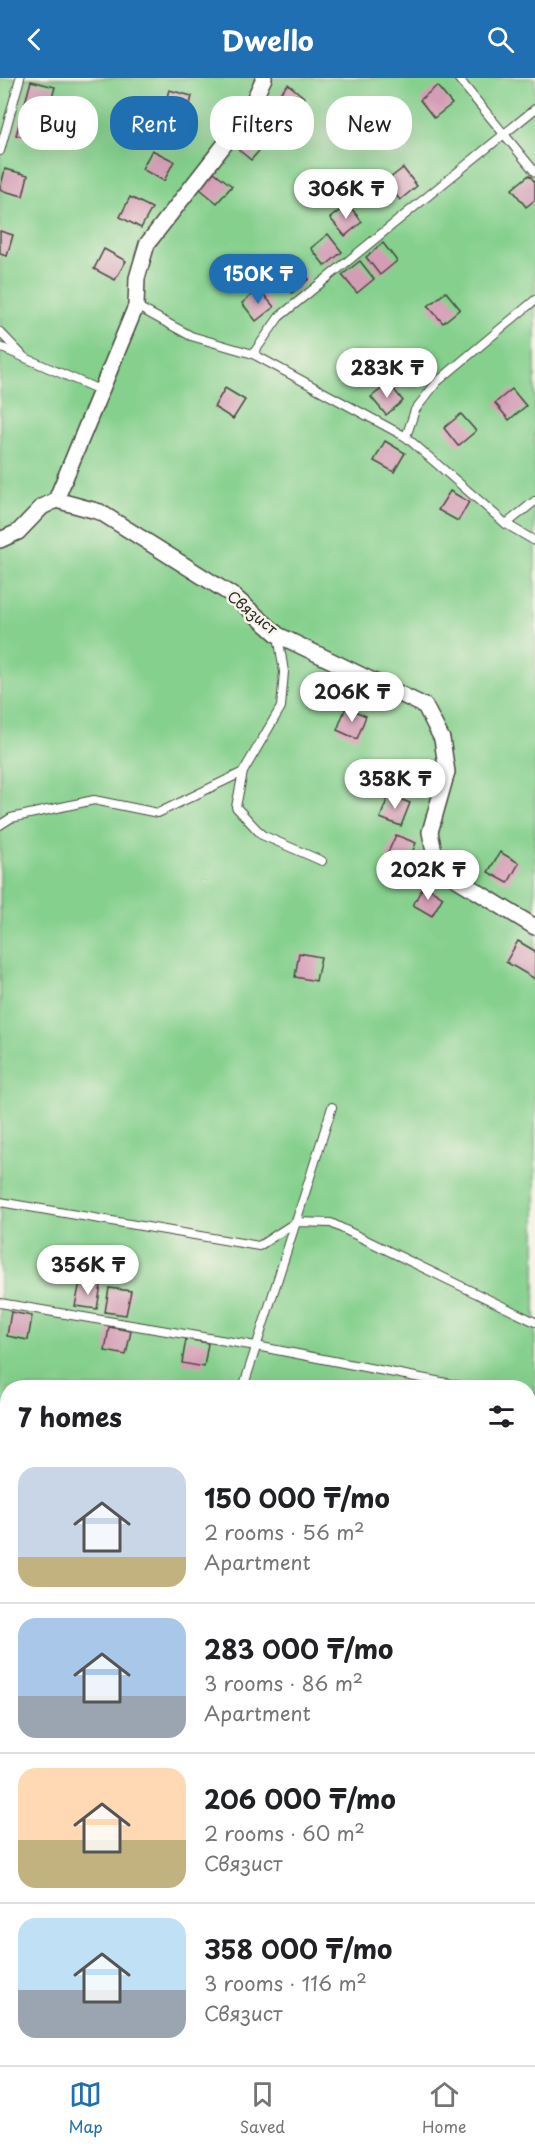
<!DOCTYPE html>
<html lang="en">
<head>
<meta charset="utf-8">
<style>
	:root { --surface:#fff; --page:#f6f6f6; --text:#202124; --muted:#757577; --line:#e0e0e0; --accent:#1f6fb2 }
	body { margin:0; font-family:"Playpen Sans",sans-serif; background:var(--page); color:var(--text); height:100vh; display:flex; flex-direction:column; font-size:22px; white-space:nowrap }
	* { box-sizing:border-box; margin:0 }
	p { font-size:20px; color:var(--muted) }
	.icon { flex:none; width:33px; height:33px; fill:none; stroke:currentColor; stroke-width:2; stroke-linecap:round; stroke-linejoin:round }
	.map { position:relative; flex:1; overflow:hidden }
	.details { position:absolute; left:0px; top:1302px; width:536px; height:686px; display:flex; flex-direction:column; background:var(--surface); border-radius:24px 24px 0 0; box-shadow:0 6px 24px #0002 }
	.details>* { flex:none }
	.hud { position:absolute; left:18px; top:18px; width:500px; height:54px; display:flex; gap:12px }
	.price { position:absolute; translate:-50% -51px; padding:0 14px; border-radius:21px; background:#fff; color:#222; font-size:20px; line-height:39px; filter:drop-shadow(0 2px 3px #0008) }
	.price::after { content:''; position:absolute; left:50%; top:36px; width:18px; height:14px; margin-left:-9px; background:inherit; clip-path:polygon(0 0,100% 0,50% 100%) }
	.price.active { background:var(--accent); color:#fff }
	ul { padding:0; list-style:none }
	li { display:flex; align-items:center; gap:18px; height:150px; padding:0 18px }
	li+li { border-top:2px solid var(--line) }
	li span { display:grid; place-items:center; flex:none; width:168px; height:120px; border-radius:18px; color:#555 }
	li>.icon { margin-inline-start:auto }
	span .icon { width:72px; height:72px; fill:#fffc; stroke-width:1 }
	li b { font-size:26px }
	h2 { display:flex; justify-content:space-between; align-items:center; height:72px; padding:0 18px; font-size:26px }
	.pill { padding:0 21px; border-radius:24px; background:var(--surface); box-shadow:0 6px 24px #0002; font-size:21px; line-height:54px }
	.pill.active { background:var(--accent); color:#fff }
	header { display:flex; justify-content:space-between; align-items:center; height:78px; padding:0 18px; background:var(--accent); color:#fff; font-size:27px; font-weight:700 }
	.menu { display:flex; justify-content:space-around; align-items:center; height:84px; border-top:2px solid var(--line); background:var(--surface); font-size:16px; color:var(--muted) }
	.menu a { display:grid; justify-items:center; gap:3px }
	.menu .active { color:var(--accent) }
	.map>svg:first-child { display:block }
	.green { fill:#85d08d; stroke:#587e5c; stroke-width:1.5; fill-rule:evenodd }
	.building { fill:#d49db5 }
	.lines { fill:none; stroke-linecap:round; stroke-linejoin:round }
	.lane-casing { stroke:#484641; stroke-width:10 }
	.street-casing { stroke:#484641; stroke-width:18 }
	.lane { stroke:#fff; stroke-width:8 }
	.street { stroke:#fff; stroke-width:15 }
	.labels { text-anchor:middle; stroke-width:5; stroke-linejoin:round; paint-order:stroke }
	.street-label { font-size:15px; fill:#2b2b2b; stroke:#f7f3e8 }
</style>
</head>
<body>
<header><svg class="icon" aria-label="back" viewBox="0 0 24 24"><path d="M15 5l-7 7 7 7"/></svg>Dwello<svg class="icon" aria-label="search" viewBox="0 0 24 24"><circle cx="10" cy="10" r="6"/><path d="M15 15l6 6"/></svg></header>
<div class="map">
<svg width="535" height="1987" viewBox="0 0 535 1987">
	<rect width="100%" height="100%" fill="#f7f3e8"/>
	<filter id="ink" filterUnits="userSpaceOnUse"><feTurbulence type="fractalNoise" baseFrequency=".0167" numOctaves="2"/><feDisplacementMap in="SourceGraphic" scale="12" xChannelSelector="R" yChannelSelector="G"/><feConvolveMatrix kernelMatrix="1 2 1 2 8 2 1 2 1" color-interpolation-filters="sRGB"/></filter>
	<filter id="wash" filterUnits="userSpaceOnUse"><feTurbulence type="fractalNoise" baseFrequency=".008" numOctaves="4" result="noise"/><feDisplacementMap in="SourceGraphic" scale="24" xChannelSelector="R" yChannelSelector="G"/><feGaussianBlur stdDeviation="1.35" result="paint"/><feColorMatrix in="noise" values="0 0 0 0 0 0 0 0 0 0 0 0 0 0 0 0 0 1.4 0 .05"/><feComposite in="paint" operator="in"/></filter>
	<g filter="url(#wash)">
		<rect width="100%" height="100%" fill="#edddbb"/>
		<path class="green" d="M0,0H535V1987H0ZM8,1310H528V1980H8Z"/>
		<g id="blocks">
			<g class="building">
				<path d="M31,3L55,9L49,31L25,25Z"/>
				<path d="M288,6L305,20L291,37L274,22Z"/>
				<path d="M437,8L452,26L434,40L420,22Z"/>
				<path d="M169,12L192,18L187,39L163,33Z"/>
				<path d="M268,28L286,42L271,59L254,45Z"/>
				<path d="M22,36L45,42L40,63L16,57Z"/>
				<path d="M249,51L266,65L251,82L234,68Z"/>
				<path d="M152,72L174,83L164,103L142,91Z"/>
				<path d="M403,90L417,108L400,122L385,104Z"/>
				<path d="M5,91L28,97L23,118L0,112Z"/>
				<path d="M214,94L232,108L217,125L200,111Z"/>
				<path d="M529,97L535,104V122L526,129L512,111Z"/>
				<path d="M130,119L152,130L141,150L120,139Z"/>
				<path d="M348,126L362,144L345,158L330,140Z"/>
				<path d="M0,153L13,157L7,178L0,176Z"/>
				<path d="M328,156L342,174L325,188L311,170Z"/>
				<path d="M383,165L397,183L380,197L366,179Z"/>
				<path d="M104,171L126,183L115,202L94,191Z"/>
				<path d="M360,183L374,201L357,215L342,197Z"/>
				<path d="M294,184L309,201L292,215L277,198Z"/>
				<path d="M259,211L274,229L256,243L242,225Z"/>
				<path d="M446,214L460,231L443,245L428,228Z"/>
				<path d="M389,305L403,323L386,337L371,319Z"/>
				<path d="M225,310L245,322L233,341L214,329Z"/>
				<path d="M512,311L526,328L509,342L495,325Z"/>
				<path d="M461,336L476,353L458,368L444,350Z"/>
				<path d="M385,363L405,375L394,394L374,383Z"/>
				<path d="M450,413L469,424L458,443L438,432Z"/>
				<path d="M346,629L366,638L357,661L337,652Z"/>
				<path d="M389,717L410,725L401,748L380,740Z"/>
				<path d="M396,757L416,765L407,787L386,779Z"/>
				<path d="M500,774L519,785L508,805L488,794Z"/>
				<path d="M424,807L443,819L432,838L413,827Z"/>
				<path d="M518,863L535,873V901L506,884Z"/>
				<path d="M299,875L321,879L316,903L295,899Z"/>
				<path d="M80,1204L101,1207L97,1231L75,1228Z"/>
				<path d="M109,1210L131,1213L126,1237L105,1234Z"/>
				<path d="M11,1234L32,1238L28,1262L7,1258Z"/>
				<path d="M109,1249L131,1253L126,1277L105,1273Z"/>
				<path d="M186,1261L208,1265L204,1289L182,1285Z"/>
				<path d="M528,1942L535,1948V1957L528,1966Z"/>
			</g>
		</g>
	</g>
	<g filter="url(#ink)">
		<use href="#blocks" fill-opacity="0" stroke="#484641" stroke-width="1.5"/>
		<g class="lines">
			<g class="lane-casing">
				<g id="lane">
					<path d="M458,0L535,94"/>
					<path d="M0,73L20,0"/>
					<path d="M136,228L191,258L253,276L406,359L506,446L535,463"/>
					<path d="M0,254L22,277"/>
					<path d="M0,269L102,313"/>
					<path d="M253,276L279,239L535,31"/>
					<path d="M406,359L415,332L437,304L535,222"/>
					<path d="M506,446L535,423"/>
					<path d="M243,694L236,729L262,757L322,783"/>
					<path d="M0,747L11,740L94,722L158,735L243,694L281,629L284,594L278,557"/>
					<path d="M0,1124L259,1168L296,1144L332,1029"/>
					<path d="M0,1225L256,1268L472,1310"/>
					<path d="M243,1310L296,1144L331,1145L535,1244"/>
					<path d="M528,1320L535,1322"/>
					<path d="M0,1529L8,1531"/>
					<path d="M528,1629L535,1621"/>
					<path d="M0,1691L8,1699"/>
					<path d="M0,1777L8,1769"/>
					<path d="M528,1882L535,1886"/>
					<path d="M0,1887L8,1894"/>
					<path d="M96,1980L103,1987"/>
					<path d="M334,1980L391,1987"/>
					<path d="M514,1980L521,1987"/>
					<path d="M293,1987L320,1980"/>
				</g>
			</g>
			<g class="street-casing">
				<g id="street">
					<path d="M56,422L100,434L235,519L278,557L425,628L442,661L447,694L430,754L437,789L535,849"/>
					<path d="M0,462L18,454L42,429L56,422L136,228L137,200L147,166L246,39L264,0"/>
				</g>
			</g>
			<use href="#lane" class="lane"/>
			<use href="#street" class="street"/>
		</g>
	</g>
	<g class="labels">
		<g class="street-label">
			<text transform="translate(252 535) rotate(39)" y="5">Связист</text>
		</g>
	</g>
</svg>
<b class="price" style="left:346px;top:142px">306K ₸</b>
<b class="price active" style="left:258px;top:227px">150K ₸</b>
<b class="price" style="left:387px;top:321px">283K ₸</b>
<b class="price" style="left:352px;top:645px">206K ₸</b>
<b class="price" style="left:395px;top:732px">358K ₸</b>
<b class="price" style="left:428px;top:823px">202K ₸</b>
<b class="price" style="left:88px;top:1218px">356K ₸</b>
<div class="hud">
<a class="pill">Buy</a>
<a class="pill active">Rent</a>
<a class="pill">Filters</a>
<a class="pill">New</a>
</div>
<section class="details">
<h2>7 homes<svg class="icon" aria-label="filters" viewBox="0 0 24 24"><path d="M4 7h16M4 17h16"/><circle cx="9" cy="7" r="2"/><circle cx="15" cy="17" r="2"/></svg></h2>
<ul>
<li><span style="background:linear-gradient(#c9d6e8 75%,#c2b280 0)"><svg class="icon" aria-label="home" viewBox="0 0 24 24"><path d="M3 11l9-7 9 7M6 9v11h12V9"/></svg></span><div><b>150 000 ₸/mo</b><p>2 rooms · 56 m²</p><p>Apartment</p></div></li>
<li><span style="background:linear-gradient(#a9c7e8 65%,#9aa5b1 0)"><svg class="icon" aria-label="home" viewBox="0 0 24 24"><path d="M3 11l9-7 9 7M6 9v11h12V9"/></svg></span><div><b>283 000 ₸/mo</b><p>3 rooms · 86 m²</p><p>Apartment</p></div></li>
<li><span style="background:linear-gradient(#ffd9b3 60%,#c2b280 0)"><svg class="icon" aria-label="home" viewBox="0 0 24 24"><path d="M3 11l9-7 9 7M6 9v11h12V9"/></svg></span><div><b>206 000 ₸/mo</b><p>2 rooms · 60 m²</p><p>Связист</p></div></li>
<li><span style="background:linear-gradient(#bfe0f5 60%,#9aa5b1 0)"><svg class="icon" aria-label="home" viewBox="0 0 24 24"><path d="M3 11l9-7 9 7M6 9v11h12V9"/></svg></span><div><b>358 000 ₸/mo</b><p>3 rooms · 116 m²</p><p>Связист</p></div></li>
</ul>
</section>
</div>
<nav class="menu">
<a class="active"><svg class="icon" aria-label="map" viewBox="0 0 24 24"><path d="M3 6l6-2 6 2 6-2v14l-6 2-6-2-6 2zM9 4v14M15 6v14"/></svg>Map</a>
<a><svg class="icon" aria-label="saved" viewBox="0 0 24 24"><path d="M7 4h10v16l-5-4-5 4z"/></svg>Saved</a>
<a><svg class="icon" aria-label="home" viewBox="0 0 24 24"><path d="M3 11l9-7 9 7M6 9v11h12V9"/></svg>Home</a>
</nav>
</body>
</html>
